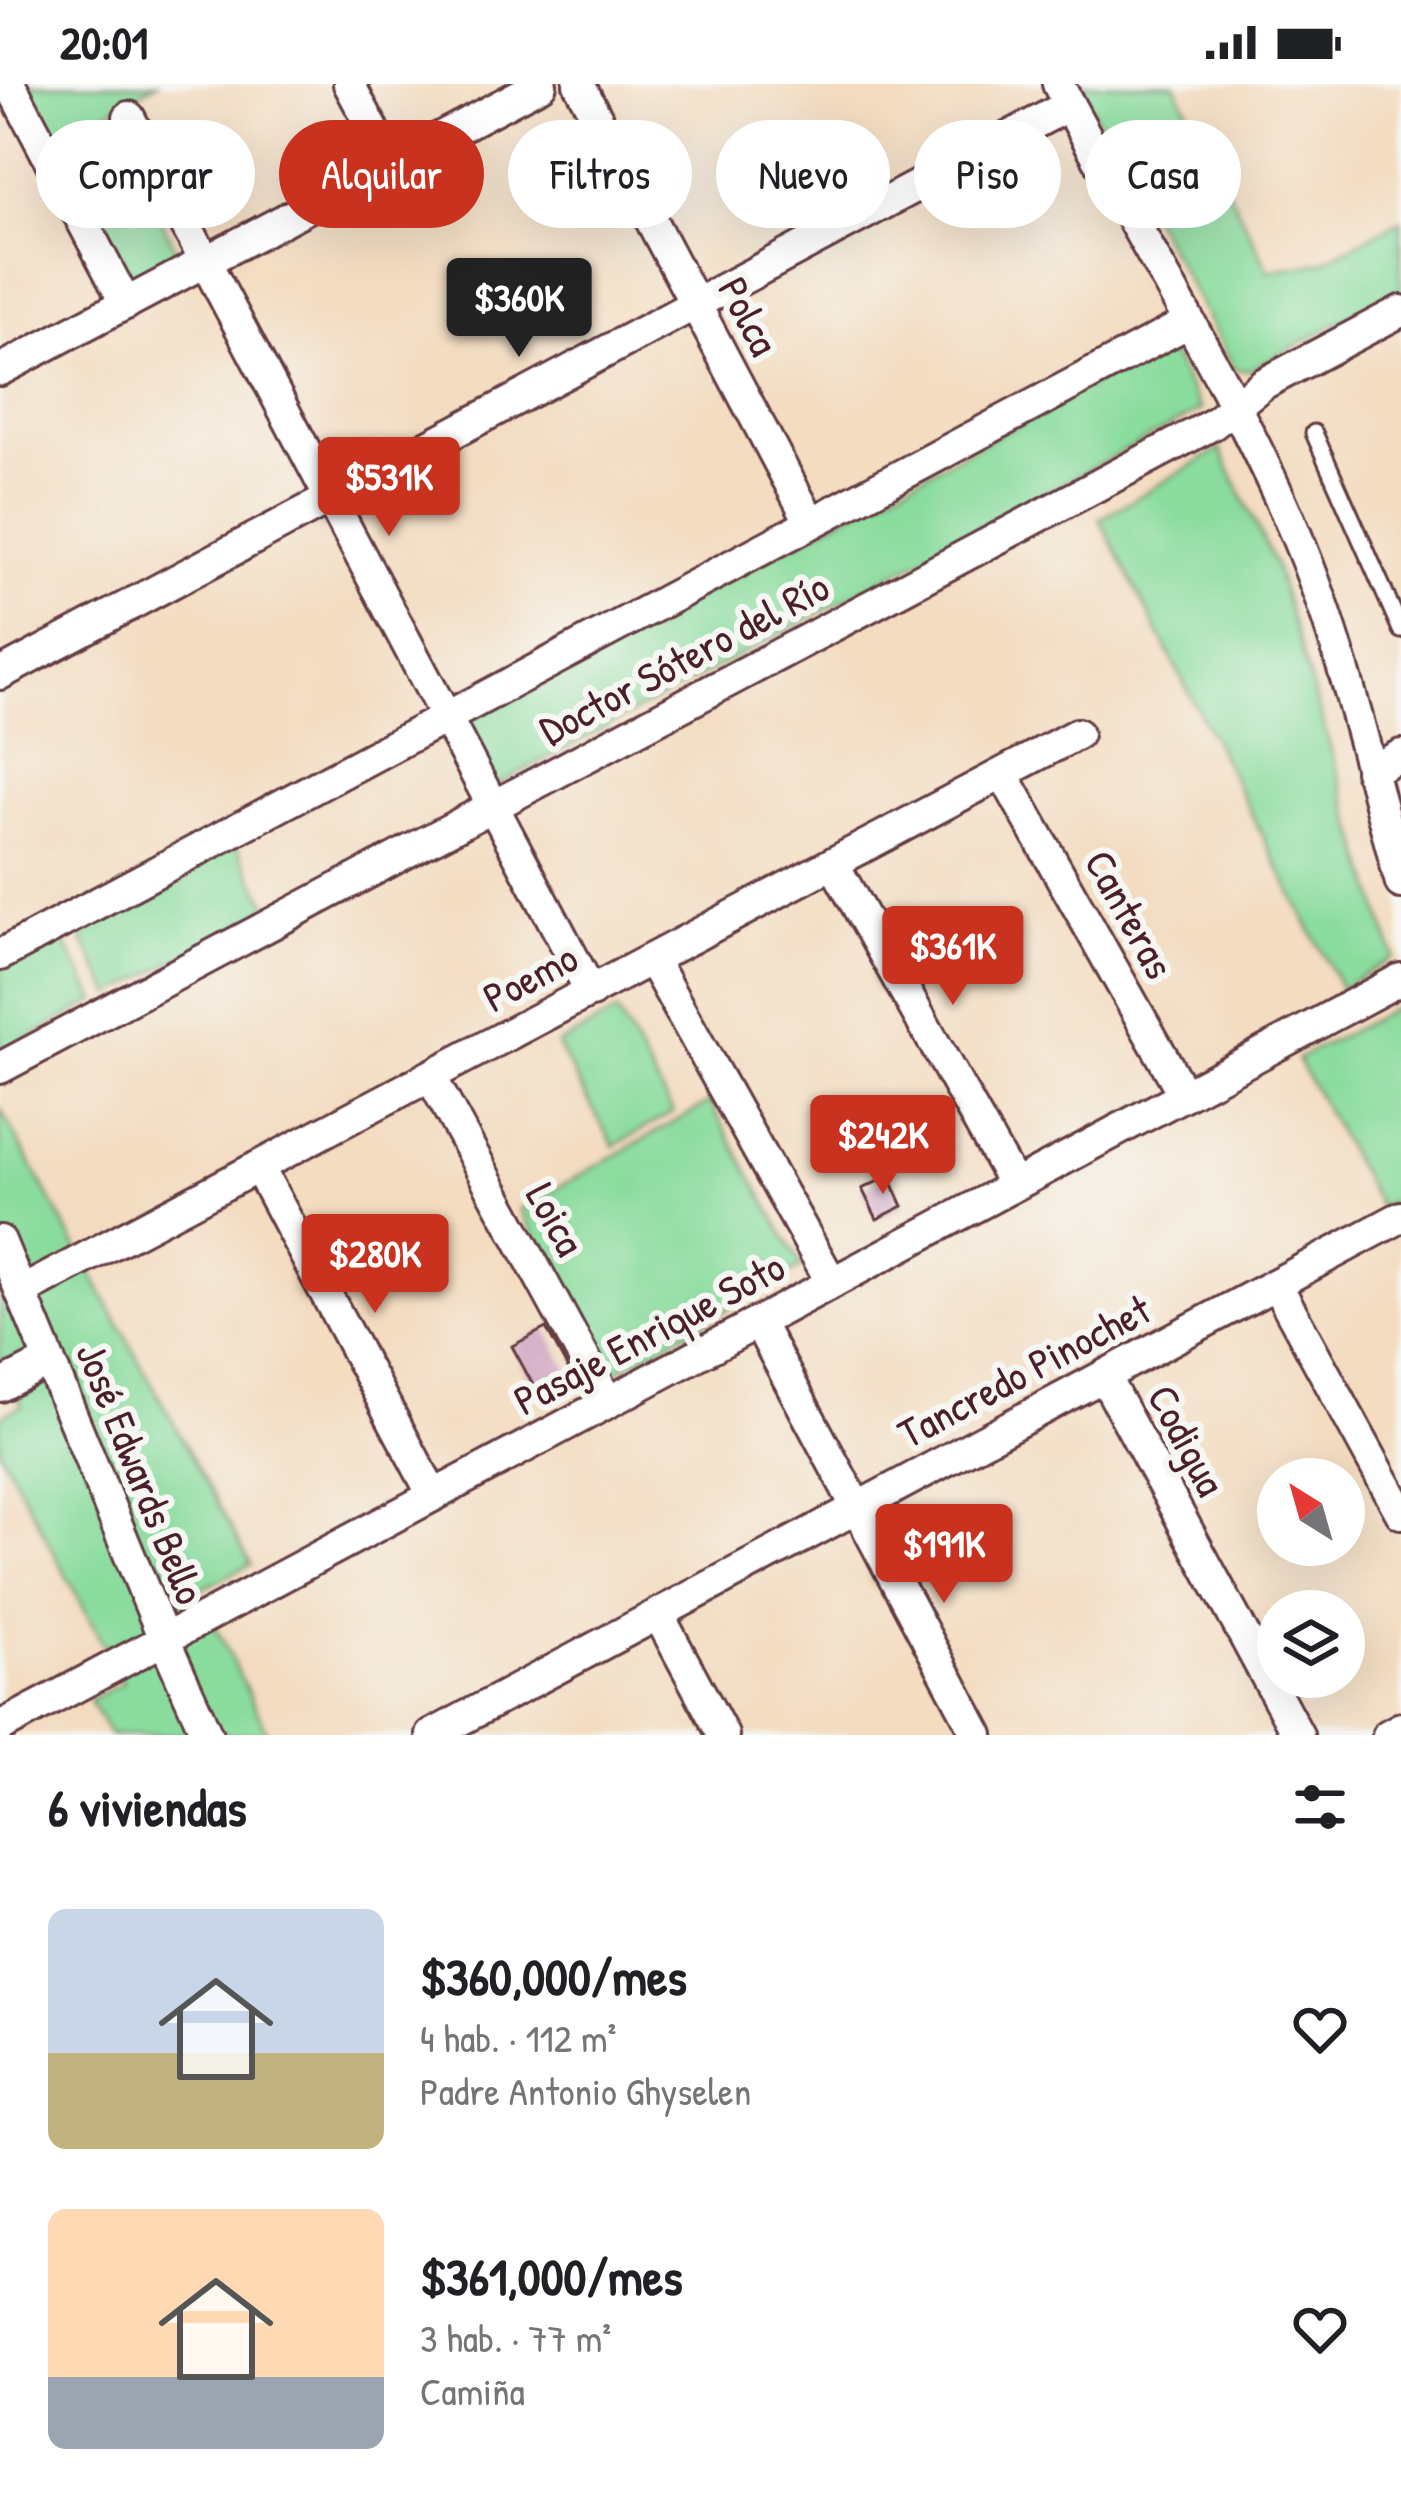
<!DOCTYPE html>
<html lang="es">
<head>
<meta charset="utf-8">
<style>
	:root { --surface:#fff; --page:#f6f6f6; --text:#202124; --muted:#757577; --accent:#c8321e }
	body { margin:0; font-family:"Patrick Hand",sans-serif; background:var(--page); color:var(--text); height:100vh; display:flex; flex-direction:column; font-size:45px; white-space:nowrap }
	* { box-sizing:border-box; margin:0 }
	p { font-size:39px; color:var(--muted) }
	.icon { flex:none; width:66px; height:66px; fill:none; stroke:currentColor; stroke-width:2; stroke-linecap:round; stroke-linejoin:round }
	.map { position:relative; height:1651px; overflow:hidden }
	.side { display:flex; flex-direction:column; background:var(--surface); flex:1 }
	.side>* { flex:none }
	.guide { position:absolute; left:36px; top:36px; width:1329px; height:108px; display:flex; gap:24px }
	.needle { width:78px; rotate:323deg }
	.tools { position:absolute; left:1257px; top:1374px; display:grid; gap:24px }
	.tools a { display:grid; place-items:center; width:108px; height:108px; border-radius:50%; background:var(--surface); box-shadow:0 12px 48px #0002; font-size:60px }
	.price { position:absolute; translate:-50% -102px; padding:0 27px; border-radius:12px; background:var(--accent); color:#fff; font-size:39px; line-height:78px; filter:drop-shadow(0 3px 6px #0008) }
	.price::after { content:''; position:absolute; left:50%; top:72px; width:36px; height:27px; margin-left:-18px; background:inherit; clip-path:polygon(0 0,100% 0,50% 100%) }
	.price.active { background:#222; color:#fff }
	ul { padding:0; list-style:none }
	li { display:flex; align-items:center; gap:36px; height:300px; padding:0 48px }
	li span { display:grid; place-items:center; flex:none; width:336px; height:240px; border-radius:18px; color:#555 }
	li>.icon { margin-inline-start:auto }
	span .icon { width:144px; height:144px; fill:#fffc; stroke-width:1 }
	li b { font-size:51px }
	h2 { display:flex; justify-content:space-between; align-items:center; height:144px; padding:0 48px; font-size:51px }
	.pill { padding:0 42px; border-radius:54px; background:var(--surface); box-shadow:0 12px 48px #0002; font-size:42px; line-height:108px }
	.pill.active { background:var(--accent); color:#fff }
	.status { display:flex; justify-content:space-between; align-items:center; height:84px; padding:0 60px; background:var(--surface); direction:ltr }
	.status svg { height:33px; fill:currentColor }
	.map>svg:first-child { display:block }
	.green { fill:#8adc9d; stroke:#6a7e64; stroke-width:3 }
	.building { fill:#cfa2c0 }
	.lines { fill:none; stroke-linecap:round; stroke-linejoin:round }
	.service-casing { stroke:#633b41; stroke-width:21 }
	.minor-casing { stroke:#633b41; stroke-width:36 }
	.service { stroke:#fff; stroke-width:15 }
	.minor { stroke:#fff; stroke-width:30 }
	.labels { text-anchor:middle; stroke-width:12; stroke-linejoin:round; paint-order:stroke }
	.street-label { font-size:42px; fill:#4a1f2b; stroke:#f6f6f2 }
</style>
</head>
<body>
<div class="status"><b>20:01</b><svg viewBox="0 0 49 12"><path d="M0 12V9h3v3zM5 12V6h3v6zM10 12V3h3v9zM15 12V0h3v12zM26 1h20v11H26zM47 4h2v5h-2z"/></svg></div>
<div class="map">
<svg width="1401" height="1651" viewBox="0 0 1401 1651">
	<rect width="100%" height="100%" fill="#f6f6f2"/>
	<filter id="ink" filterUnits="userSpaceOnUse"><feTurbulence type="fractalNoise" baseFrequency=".00833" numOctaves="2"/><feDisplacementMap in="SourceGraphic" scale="24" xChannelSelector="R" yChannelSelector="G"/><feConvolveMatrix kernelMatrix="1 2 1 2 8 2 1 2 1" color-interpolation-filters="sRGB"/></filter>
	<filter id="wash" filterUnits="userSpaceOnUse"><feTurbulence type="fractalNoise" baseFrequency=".004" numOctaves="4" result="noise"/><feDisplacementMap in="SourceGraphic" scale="48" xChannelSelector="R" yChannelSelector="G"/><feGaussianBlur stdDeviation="2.7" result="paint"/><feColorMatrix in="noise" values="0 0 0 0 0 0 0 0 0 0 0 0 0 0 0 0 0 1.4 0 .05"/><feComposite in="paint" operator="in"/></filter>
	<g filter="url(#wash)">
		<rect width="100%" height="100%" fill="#f3dcc0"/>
		<g class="green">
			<path d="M17,0H156L109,27L182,179L126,209Z"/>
			<path d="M1079,0H1175L1269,187L1322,178L1401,136V205L1250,286L1235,285Z"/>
			<path d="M1166,261L1201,326L495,702L460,638Z"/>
			<path d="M1220,365L1274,479L1394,873L1341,905L1100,435Z"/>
			<path d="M235,760L270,825L112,911L77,845Z"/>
			<path d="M61,852L96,917L0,969V885Z"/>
			<path d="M1401,921V1113L1380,1124L1297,975Z"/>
			<path d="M617,928L673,1028L614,1062L557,961Z"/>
			<path d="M710,1018L802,1183L612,1290L520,1125Z"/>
			<path d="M0,1024L251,1480L198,1507L269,1651H110L89,1616L123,1598L0,1367V1333L22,1321L0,1278Z"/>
		</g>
		<g id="blocks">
			<g class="building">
				<path d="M889,1092L903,1122L877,1135L862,1105Z"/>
				<path d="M546,1244L575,1298L541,1316L512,1262Z"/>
			</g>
		</g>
	</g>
	<g filter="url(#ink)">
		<use href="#blocks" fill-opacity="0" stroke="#633b41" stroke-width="3"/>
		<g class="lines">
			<g class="service-casing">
				<path id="service" d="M1314,349L1401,546"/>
			</g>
			<g class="minor-casing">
				<g id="minor">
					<path d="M10,0L126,220"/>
					<path d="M349,0L391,79"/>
					<path d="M579,0L811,439"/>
					<path d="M1058,0C1137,150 1229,294 1296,451C1343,562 1369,682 1401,799"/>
					<path d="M129,33L591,908"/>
					<path d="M0,286L541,0"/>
					<path d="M0,590L1069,21"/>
					<path d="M1370,687L1401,671"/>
					<path d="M1003,690L1184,1011"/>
					<path d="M833,779L1014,1101"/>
					<path d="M0,871L1189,238"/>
					<path d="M652,876L832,1199"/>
					<path d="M0,984L1213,340L1263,300L1401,227"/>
					<path d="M431,993L608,1318"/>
					<path d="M259,1084L433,1411"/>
					<path d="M0,1157L164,1555L207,1651"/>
					<path d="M1276,1200L1401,1429"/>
					<path d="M21,1208L1077,650"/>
					<path d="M758,1238L978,1651"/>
					<path d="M1104,1292L1298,1651"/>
					<path d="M0,1302L49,1277"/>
					<path d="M658,1530L723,1651"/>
					<path d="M0,1643L1401,895"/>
					<path d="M432,1651L1401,1133"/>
					<path d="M1388,1651L1401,1644"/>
				</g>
			</g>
			<use href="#service" class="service"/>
			<use href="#minor" class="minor"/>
		</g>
	</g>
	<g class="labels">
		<g class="street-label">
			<text transform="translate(749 232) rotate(62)" y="15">Polca</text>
			<text transform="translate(684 574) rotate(-28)" y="15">Doctor Sótero del Río</text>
			<text transform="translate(1130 830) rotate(61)" y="15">Canteras</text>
			<text transform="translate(530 893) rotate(-28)" y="15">Poemo</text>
			<text transform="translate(556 1135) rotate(61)" y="15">Loica</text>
			<text transform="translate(649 1249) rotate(-28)" y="15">Pasaje Enrique Soto</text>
			<text transform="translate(1024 1287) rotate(-28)" y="15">Tancredo Pinochet</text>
			<text transform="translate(1187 1356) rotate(62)" y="15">Codigua</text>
			<text transform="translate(141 1389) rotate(68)" y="15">José Edwards Bello</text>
		</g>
	</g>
</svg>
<div class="tools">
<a><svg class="needle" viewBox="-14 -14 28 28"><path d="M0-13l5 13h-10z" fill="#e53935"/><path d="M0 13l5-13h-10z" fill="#757577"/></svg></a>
<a><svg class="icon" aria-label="layers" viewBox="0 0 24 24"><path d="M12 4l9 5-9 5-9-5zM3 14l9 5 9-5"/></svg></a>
</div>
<b class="price active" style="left:519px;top:276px">$360K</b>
<b class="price" style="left:389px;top:455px">$531K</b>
<b class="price" style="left:953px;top:924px">$361K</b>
<b class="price" style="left:883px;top:1113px">$242K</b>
<b class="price" style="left:375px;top:1232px">$280K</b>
<b class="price" style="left:944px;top:1522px">$191K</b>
<div class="guide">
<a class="pill">Comprar</a>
<a class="pill active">Alquilar</a>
<a class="pill">Filtros</a>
<a class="pill">Nuevo</a>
<a class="pill">Piso</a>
<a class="pill">Casa</a>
</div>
</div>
<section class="side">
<h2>6 viviendas<svg class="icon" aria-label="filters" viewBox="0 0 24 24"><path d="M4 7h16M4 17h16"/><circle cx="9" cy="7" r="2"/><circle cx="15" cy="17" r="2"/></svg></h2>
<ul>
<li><span style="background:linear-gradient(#c9d6e8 60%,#c2b280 0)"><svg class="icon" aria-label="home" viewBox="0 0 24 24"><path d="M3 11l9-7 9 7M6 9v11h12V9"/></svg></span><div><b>$360,000/mes</b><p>4 hab. · 112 m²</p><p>Padre Antonio Ghyselen</p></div><svg class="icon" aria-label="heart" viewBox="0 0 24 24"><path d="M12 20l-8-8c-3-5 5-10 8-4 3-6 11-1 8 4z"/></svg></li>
<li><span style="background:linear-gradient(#ffd9b3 70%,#9aa5b1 0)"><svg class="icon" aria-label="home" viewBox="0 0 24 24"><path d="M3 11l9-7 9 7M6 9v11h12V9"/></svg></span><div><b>$361,000/mes</b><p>3 hab. · 77 m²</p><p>Camiña</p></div><svg class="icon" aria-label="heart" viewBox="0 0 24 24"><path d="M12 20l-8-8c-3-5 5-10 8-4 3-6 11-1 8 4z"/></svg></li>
</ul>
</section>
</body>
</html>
